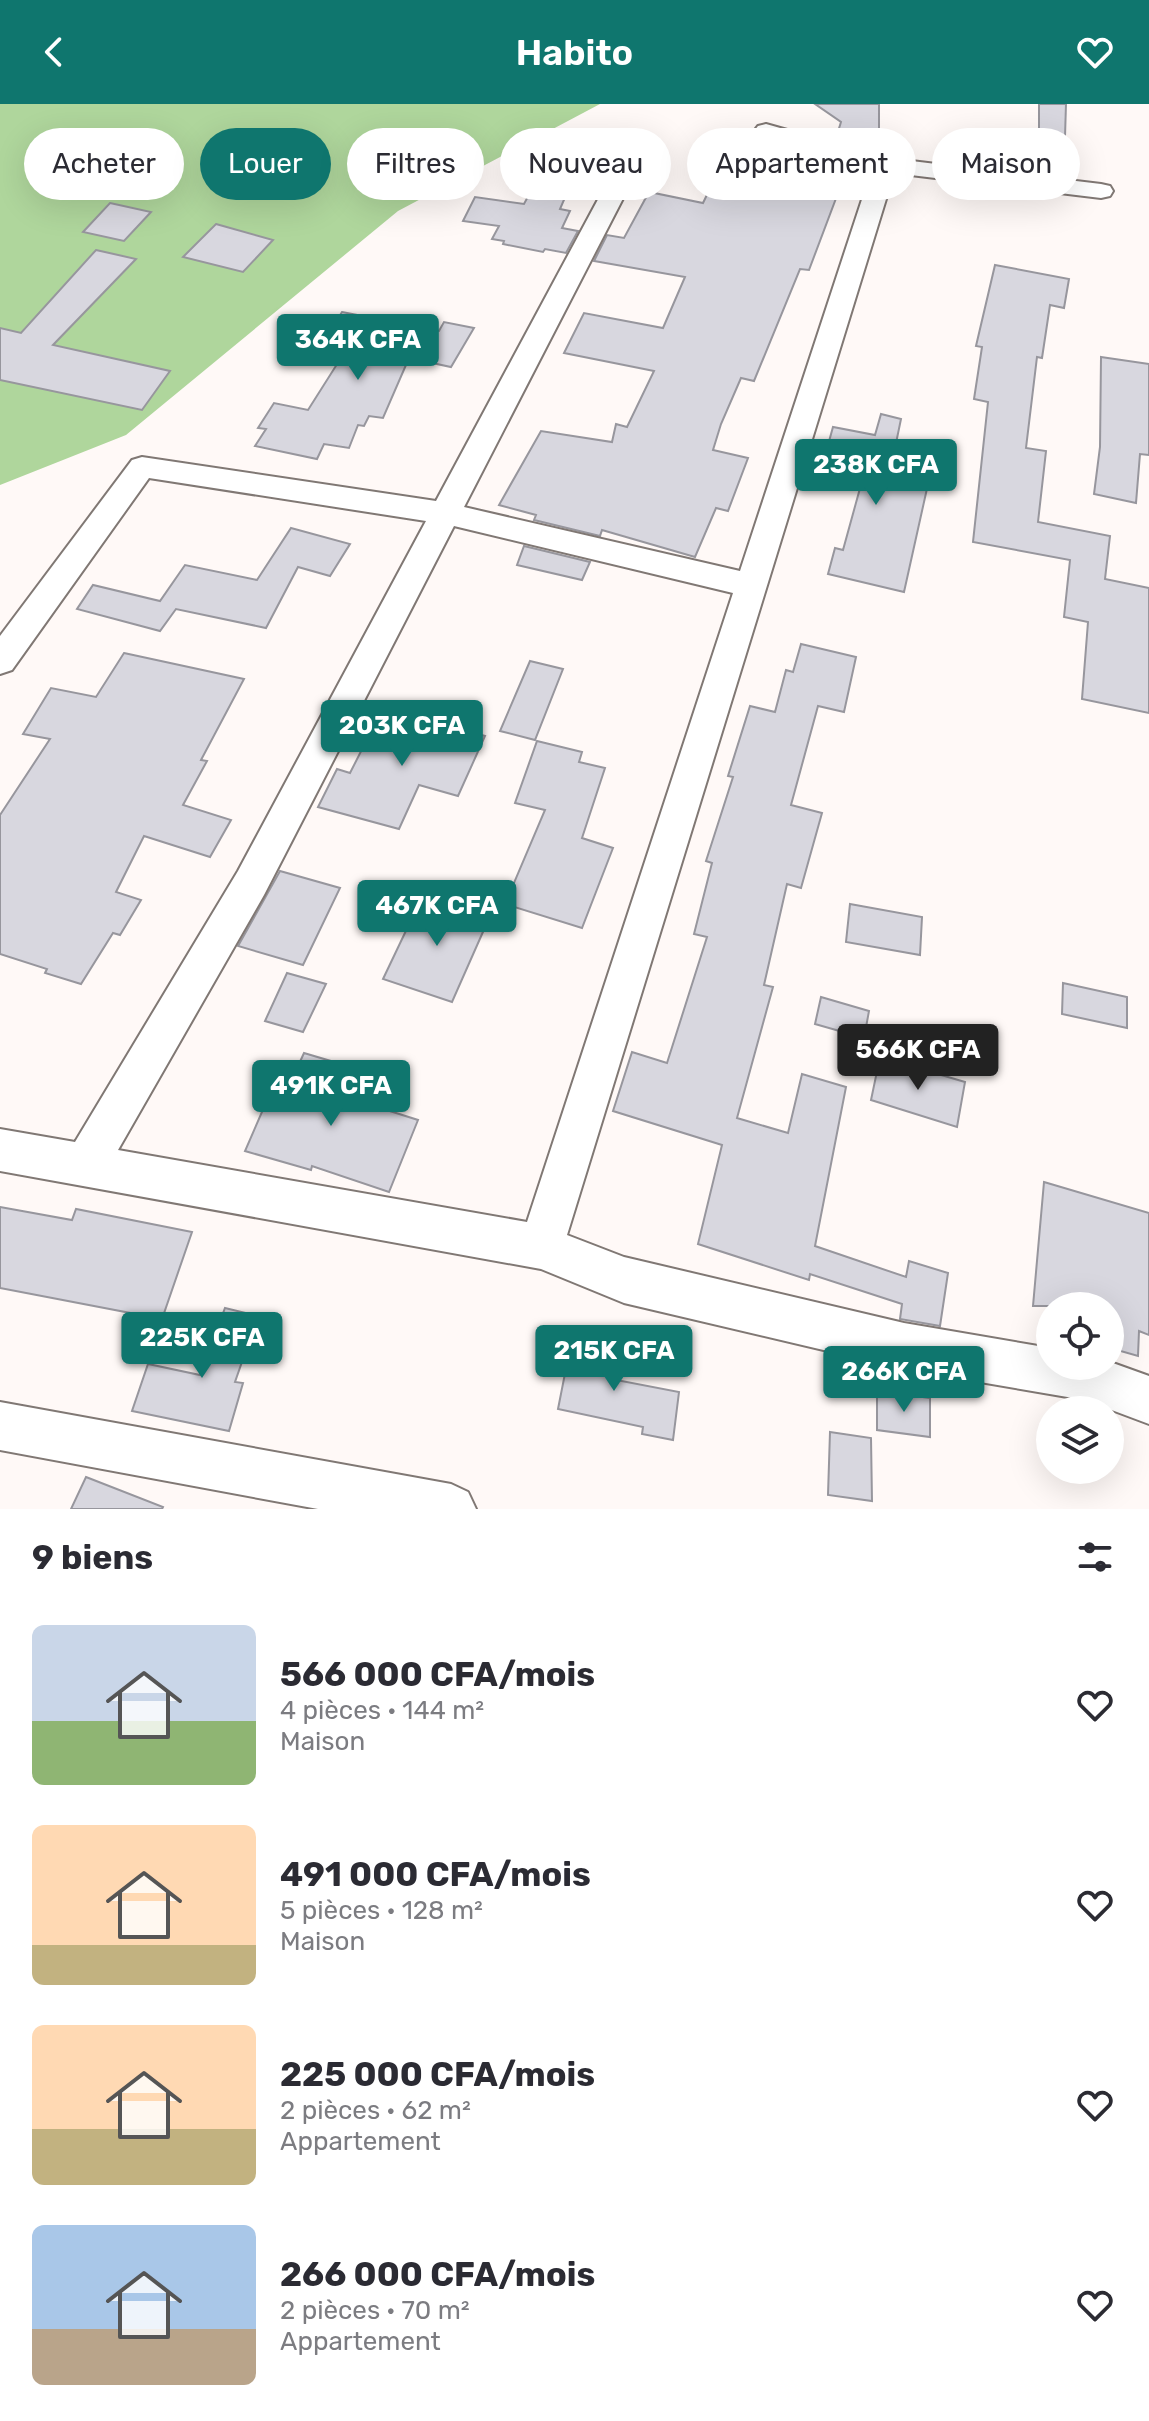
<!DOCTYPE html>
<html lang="fr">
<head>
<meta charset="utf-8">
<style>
	:root { --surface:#fff; --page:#f2f2f3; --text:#2b2b33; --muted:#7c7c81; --accent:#0f766e }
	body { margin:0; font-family:Rubik,sans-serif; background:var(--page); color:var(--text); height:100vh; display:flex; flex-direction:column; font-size:30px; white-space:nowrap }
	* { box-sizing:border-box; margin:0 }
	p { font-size:26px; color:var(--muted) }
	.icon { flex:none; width:44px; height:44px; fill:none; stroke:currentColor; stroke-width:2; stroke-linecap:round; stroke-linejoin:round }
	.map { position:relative; height:1405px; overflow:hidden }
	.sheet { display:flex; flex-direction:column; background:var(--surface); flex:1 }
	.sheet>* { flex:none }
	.guide { position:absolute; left:24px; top:24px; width:1102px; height:72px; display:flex; gap:16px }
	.fabs { position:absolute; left:1036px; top:1188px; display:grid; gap:16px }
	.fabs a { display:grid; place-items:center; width:88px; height:88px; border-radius:50%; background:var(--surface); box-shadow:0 8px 32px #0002; font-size:40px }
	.price { position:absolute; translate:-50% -68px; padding:0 18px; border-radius:8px; background:var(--accent); color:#fff; font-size:26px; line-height:52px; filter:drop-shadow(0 2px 4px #0008) }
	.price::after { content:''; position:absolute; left:50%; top:48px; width:24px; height:18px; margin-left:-12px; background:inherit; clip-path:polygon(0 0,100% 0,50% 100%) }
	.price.active { background:#222; color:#fff }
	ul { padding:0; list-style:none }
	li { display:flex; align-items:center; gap:24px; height:200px; padding:0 32px }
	li span { display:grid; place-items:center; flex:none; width:224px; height:160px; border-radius:12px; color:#555 }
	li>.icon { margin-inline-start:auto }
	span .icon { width:96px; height:96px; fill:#fffc; stroke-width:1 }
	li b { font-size:34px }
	h2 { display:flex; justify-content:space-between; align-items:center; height:96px; padding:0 32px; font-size:34px }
	.tag { padding:0 28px; border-radius:36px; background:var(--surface); box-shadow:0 8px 32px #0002; font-size:28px; line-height:72px }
	.tag.active { background:var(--accent); color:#fff }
	header { display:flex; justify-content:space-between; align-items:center; height:104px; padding:0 32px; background:var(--accent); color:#fff; font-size:36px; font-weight:600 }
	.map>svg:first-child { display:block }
	.forest { fill:#afd69c }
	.building { fill:#d8d7df; stroke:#97969d; stroke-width:2 }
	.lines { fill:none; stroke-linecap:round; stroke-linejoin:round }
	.street-casing { stroke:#807874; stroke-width:4 }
	.street { fill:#fff; fill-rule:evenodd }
</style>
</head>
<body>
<header><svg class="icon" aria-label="back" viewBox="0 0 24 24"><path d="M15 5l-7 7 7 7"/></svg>Habito<svg class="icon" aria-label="heart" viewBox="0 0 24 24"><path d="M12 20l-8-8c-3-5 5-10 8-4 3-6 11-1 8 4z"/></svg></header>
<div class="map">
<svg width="1149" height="1405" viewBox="0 0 1149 1405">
	<rect width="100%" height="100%" fill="#fff9f7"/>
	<path class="forest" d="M0,0H600L398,107L126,331L0,381Z"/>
	<g class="building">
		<path d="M815,0H879V40L836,34L841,18Z"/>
		<path d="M1039,0H1066L1065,33L1039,30Z"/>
		<path d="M540,70L573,75L560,105L570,107L562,124L578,127L566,149L545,145L543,148L503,140L504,137L492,135L499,122L463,117L475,93L524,100Z"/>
		<path d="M716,72L803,88L805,83L838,89L809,166L800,165L754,277L741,274L721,320L713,346L748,354L728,407L716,404L695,453L602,426L600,432L534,416L536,411L499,401L541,327L612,338L616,320L627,323L654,267L564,249L584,209L663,224L685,173L594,157L607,131L624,134L649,88L703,99Z"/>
		<path d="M110,99L151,108L124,137L83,128Z"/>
		<path d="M216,120L273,136L243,168L183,153Z"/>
		<path d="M96,146L136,155L53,241L170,267L142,306L0,276V224L21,229Z"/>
		<path d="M995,161L1069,175L1064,204L1050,201L1042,254L1037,253L1026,344L1046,347L1038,418L1110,432L1105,475L1149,484V609L1082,595L1088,518L1064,513L1070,456L973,438L988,298L974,295L982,243L976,242Z"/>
		<path d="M342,208L439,227L444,218L474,224L451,263L409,254L383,314L369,312L364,322L358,321L349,344L324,340L317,355L255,342L266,325L258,324L274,299L308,306L346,246L321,241Z"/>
		<path d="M1101,253L1149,260V351L1140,350L1136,399L1094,390L1100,343Z"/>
		<path d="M881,310L901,315L889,373L928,380L904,488L828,470L835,444L843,446L862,377L820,370L833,323L875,331Z"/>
		<path d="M291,424L350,440L330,472L298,463L266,524L176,505L160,527L77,505L93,481L160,497L185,461L257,476Z"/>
		<path d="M524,442L590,458L582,476L517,461Z"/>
		<path d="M801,540L856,553L844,608L818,602L791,701L822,709L801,784L787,780L764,881L773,883L737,1014L788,1029L802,970L846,983L815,1142L906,1173L909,1157L948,1169L940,1222L900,1215L902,1200L810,1170L809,1176L698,1140L722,1041L613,1007L632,948L667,959L707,833L694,830L712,759L706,757L733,673L728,672L750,602L775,608L786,566L793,568Z"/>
		<path d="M124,549L244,575L201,656L207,657L183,701L231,716L210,753L144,732L116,788L141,796L120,831L113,829L81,880L45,869L47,865L0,850V711L50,635L23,630L51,584L96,593Z"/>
		<path d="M530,557L563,565L535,636L500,627Z"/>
		<path d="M383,604L485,632L458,692L419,681L399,725L318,703L337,665L350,669Z"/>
		<path d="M537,637L582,648L579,658L605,664L582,734L613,744L582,824L505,800L545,706L515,699Z"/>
		<path d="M280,767L340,784L303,861L238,842Z"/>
		<path d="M423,791L490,812L452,898L383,875Z"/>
		<path d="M850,800L922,813L920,851L846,838Z"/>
		<path d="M287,869L326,880L303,928L265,917Z"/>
		<path d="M1063,879L1127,893V924L1062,910Z"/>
		<path d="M821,893L869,907L864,934L815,920Z"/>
		<path d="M304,949L351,963L339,991L418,1016L389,1088L312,1062L311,1066L245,1047L272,985L286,988Z"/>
		<path d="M880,953L965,978L957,1023L871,996Z"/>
		<path d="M1044,1078L1149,1109V1231L1139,1227L1138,1252L1110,1244V1202H1033Z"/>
		<path d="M0,1103L72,1116L76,1105L192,1128L162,1215L0,1184Z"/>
		<path d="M225,1204L258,1212L235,1278L243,1279L229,1327L132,1307L148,1260L200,1271Z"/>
		<path d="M572,1234L616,1243L611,1275L679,1288L673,1336L642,1330L643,1323L558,1305Z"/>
		<path d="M877,1287L930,1294V1333L877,1326Z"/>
		<path d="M830,1328L871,1334L872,1397L828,1391Z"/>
		<path d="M86,1373L163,1403L162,1405H71Z"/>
	</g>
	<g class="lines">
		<g class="street-casing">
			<g id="street">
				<path d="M766,20L887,54L1101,80L1110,82L1113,87L1110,92L1101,94L894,69L567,1131L624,1153L904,1219L1050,1244V1262H1110V1258L1149,1272V1320L1085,1296L904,1265L624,1199L541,1165L0,1067V1025L75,1038L238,767L426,417L149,374L12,566L0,570V532L132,356L142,353L436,397L609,75L612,70H630L633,75L464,403L740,467L872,65L758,32L754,27L758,22ZM454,422L733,489L527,1118L118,1046L264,791Z"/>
				<path d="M0,1298L451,1380L468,1388L476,1405H318L0,1346Z"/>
			</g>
		</g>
		<use href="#street" class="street"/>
	</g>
</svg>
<div class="fabs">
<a><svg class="icon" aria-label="locate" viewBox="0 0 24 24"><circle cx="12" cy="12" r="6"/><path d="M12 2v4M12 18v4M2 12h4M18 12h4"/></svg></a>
<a><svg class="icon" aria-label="layers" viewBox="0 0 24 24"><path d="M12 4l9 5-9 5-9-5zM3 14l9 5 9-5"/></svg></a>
</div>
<b class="price" style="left:358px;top:278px">364K CFA</b>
<b class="price" style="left:876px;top:403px">238K CFA</b>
<b class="price" style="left:402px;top:664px">203K CFA</b>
<b class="price" style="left:437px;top:844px">467K CFA</b>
<b class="price active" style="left:918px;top:988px">566K CFA</b>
<b class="price" style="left:331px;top:1024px">491K CFA</b>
<b class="price" style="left:202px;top:1276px">225K CFA</b>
<b class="price" style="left:614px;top:1289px">215K CFA</b>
<b class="price" style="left:904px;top:1310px">266K CFA</b>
<div class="guide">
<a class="tag">Acheter</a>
<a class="tag active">Louer</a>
<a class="tag">Filtres</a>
<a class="tag">Nouveau</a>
<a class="tag">Appartement</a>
<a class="tag">Maison</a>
</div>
</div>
<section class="sheet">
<h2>9 biens<svg class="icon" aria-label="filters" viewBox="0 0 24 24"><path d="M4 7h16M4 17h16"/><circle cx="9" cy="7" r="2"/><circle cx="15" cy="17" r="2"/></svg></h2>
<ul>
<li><span style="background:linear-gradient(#c9d6e8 60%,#8fb573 0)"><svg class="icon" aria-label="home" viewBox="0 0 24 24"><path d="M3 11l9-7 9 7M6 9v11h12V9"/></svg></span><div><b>566 000 CFA/mois</b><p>4 pièces · 144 m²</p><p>Maison</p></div><svg class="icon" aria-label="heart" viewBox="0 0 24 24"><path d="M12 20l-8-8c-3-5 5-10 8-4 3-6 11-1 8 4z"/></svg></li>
<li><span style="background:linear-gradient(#ffd9b3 75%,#c2b280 0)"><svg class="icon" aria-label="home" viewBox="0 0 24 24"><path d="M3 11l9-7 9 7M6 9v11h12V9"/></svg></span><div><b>491 000 CFA/mois</b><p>5 pièces · 128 m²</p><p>Maison</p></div><svg class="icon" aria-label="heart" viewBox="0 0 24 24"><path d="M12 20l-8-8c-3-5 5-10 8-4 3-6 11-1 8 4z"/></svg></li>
<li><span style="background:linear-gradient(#ffd9b3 65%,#c2b280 0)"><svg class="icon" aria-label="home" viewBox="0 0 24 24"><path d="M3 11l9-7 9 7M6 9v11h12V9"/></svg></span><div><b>225 000 CFA/mois</b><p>2 pièces · 62 m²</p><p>Appartement</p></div><svg class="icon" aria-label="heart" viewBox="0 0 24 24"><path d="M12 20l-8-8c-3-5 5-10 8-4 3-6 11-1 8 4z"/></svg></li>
<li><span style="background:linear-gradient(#a9c7e8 65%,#b9a48a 0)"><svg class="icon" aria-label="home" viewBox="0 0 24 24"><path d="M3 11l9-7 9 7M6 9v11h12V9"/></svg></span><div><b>266 000 CFA/mois</b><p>2 pièces · 70 m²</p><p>Appartement</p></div><svg class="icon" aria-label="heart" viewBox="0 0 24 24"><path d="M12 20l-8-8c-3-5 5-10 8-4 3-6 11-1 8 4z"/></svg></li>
</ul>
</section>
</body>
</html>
